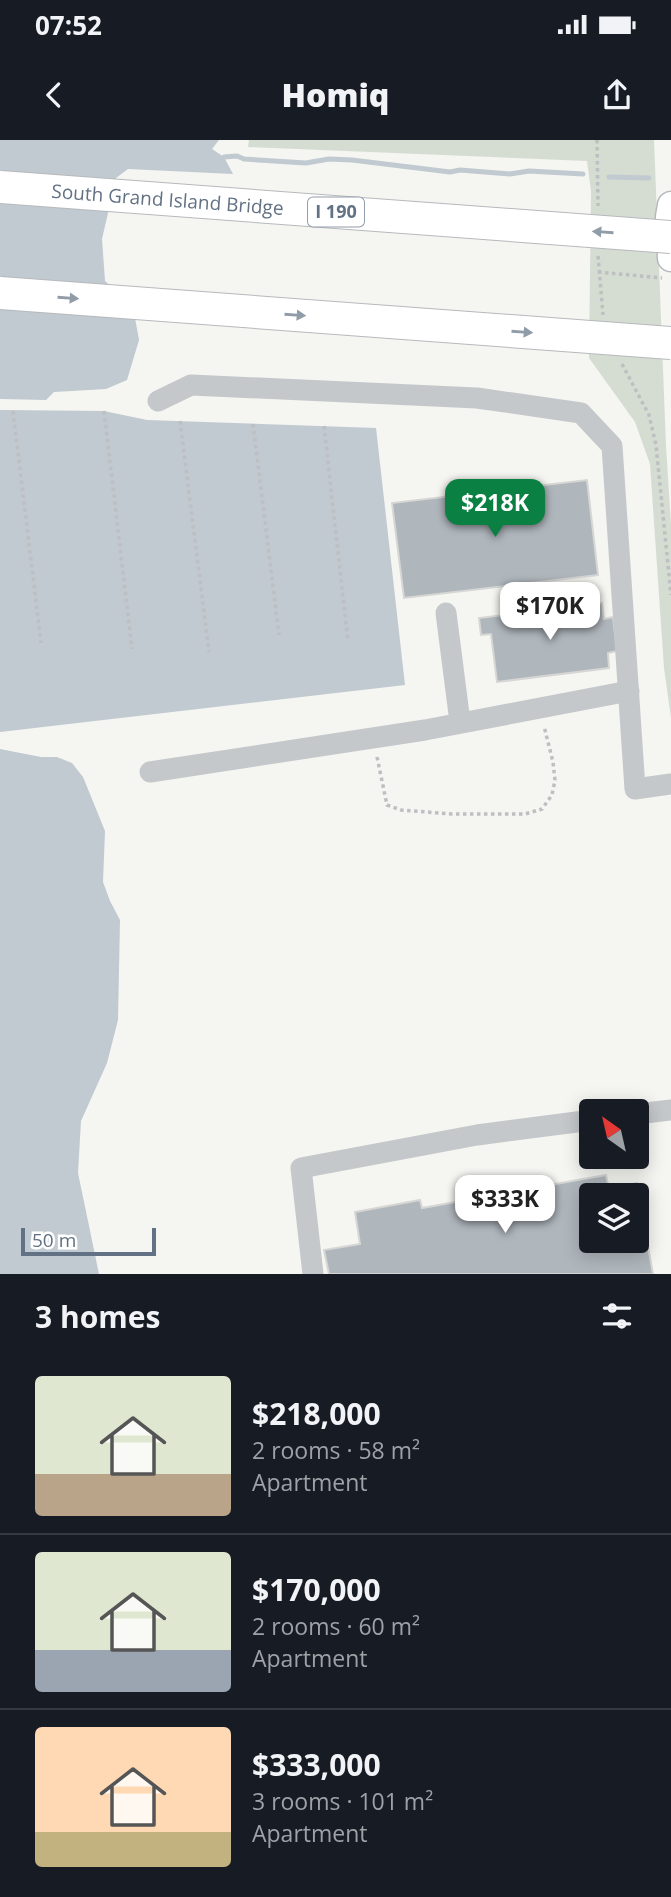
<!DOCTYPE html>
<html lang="en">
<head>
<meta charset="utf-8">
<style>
	:root { --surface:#171b24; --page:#20242c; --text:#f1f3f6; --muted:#9ea1a6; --line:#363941; --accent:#0b8043 }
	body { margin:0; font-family:"Open Sans",sans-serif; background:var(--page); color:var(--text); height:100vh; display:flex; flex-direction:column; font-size:26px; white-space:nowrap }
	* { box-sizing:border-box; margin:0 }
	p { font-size:23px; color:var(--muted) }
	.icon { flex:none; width:38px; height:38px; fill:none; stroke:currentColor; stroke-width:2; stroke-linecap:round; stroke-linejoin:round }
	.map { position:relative; height:1134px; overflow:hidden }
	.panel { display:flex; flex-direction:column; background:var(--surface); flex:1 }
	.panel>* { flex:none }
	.needle { width:46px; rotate:326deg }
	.fabs { position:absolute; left:579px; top:959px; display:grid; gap:14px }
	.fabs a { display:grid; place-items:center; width:70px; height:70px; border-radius:7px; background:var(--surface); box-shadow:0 4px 18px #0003; font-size:35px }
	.scale { position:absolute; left:21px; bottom:18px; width:135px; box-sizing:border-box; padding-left:7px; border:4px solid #627284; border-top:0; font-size:19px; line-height:24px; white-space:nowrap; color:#627284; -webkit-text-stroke:5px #fff; paint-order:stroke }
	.price { position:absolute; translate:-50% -60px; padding:0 16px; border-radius:14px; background:#fff; color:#222; font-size:23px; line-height:46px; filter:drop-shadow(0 2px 4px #0008) }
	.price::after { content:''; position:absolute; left:50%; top:42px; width:21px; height:16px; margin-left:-10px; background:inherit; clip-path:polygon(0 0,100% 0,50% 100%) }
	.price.on { background:var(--accent); color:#fff }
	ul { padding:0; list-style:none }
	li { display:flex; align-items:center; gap:21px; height:175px; padding:0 35px }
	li+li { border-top:2px solid var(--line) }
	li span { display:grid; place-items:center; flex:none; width:196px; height:140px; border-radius:7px; color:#555 }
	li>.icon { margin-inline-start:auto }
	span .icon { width:84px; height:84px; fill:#fffc; stroke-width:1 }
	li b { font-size:30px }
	h2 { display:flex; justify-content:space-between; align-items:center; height:84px; padding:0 35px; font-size:30px }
	.status { display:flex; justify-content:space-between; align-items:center; height:49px; padding:0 35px; background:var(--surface); direction:ltr }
	.status svg { height:19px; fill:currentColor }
	header { display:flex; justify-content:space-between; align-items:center; height:91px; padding:0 35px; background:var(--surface); font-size:32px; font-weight:800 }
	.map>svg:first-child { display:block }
	.green { fill:#d5ddd2 }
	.water { fill:#c0cad0 }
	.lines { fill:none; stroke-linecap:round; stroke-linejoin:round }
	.stream { stroke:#c0cad0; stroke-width:5 }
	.building { fill:#afb6bc; stroke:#d6d7d4; stroke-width:2; fill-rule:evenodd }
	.major-casing { stroke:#b5b9bd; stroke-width:29 }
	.path { stroke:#bebfc2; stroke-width:3.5; stroke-dasharray:3.5 3.5; stroke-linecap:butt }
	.minor { stroke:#c4c8cb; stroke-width:21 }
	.major { stroke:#fff; stroke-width:26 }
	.highway-bridge-casing { stroke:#b6b9bd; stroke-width:34; stroke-linecap:butt }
	.highway-bridge { stroke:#fff; stroke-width:32 }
	.oneway { fill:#919ca9 }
	.labels { text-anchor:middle; stroke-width:7; stroke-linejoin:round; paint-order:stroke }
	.shield { fill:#fff; stroke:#919ca9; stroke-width:2 }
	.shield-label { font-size:18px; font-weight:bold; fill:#627284 }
	.street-label { font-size:19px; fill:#627284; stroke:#fff }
</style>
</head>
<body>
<div class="status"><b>07:52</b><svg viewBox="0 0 49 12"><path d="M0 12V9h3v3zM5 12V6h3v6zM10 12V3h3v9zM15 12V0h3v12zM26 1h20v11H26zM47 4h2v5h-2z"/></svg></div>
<header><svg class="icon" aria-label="back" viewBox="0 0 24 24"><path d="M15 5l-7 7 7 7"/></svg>Homiq<svg class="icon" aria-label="share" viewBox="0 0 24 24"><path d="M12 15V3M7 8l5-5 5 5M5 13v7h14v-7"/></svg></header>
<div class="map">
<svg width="671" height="1134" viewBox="0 0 671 1134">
	<rect width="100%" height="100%" fill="#f5f5f1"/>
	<path class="green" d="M249,0H654L666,306L671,384V578L664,528L650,324L635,282L589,218L591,51L587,21L248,7Z"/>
	<g class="water">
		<path d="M0,0H219L212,9L224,17L233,34L128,29L116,38L102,99L105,141L133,167L139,200L127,240L106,249L54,252L46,260L0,259Z"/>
		<path d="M0,270L104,271L147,280L376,288L405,545L0,592Z"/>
		<path d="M0,609L41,617H57L72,623L83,637L105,691L103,742L110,761L120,780L118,880L107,923L81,981L78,1033L99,1134H0Z"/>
	</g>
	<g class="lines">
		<g class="stream">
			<path d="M224,17L237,16L244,19L306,23L329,19L352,20L450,32L460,30L510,34L529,31L583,34"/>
			<path d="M609,37L649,38"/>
		</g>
	</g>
	<g class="building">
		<path d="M587,340L598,435L404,458L392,363Z"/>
		<path d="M602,463L604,479L613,477L617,511L608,513L609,528L497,542L491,494L481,495L479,478Z"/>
		<path d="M606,1035L609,1049L637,1043L653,1134H329L324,1110L360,1104L355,1072L420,1060L422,1068ZM592,1055H637V1101H592Z"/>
	</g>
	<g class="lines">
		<g class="major-casing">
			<path id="major" d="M671,65L669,77L671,118"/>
		</g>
		<g class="path">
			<path d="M597,0L598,66"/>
			<path d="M598,116L603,175"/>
			<path d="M598,132L662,138"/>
			<path d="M622,224L649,275L656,305L671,455"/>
			<path d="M13,271L41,503"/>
			<path d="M104,271L132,509"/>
			<path d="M180,281L209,512"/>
			<path d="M253,284L279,495"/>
			<path d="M324,286L348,502"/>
			<path d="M377,617L387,665L401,670L452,674H525L542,669L552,655L555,640L553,622L544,586"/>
		</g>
		<g class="minor">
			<path d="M158,261L191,245L477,258L581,273L612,306L635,649L671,644"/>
			<path d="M446,473L460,582"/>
			<path d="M150,632L425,590L629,551"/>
			<path d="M637,974L671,970"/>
			<path d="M313,1134L301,1028L477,995L592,980"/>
		</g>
		<use href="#major" class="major"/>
		<g class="highway-bridge-casing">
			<g id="highway-bridge">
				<path id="s1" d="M0,47L671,97"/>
				<path d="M0,153L671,203"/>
			</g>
		</g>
		<use href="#highway-bridge" class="highway-bridge"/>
	</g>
	<defs><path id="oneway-solid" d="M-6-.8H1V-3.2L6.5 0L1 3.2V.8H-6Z" transform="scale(1.75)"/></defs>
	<g class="oneway">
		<use href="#oneway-solid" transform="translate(603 92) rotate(-176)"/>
		<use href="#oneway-solid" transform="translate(68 158) rotate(4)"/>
		<use href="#oneway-solid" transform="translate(295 175) rotate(4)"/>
		<use href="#oneway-solid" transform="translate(522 192) rotate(4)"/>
	</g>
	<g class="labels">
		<rect class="shield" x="308" y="57.5" width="56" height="29" rx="5"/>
		<g class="shield-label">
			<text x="336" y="78">I 190</text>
		</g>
		<g class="street-label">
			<text dy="7" stroke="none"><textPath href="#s1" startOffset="168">South Grand Island Bridge</textPath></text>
		</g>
	</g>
</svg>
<div class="fabs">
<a><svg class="needle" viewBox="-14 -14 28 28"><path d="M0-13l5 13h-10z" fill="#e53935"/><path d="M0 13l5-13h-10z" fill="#9ea1a6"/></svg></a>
<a><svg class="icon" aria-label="layers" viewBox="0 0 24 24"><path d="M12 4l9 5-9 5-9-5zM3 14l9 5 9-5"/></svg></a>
</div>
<div class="scale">50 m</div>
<b class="price on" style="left:495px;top:399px">$218K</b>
<b class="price" style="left:550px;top:502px">$170K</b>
<b class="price" style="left:505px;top:1095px">$333K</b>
</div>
<section class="panel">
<h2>3 homes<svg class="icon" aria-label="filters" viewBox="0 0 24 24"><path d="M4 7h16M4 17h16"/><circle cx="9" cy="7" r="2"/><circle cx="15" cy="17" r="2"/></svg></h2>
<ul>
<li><span style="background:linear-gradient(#dfe7d0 70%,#b9a48a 0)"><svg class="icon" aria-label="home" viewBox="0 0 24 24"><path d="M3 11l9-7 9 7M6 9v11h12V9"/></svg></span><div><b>$218,000</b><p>2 rooms · 58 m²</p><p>Apartment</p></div></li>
<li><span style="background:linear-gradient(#dfe7d0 70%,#9aa5b1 0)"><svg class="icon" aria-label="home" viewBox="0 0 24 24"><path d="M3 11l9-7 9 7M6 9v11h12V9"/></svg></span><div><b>$170,000</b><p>2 rooms · 60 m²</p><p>Apartment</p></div></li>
<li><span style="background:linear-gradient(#ffd9b3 75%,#c2b280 0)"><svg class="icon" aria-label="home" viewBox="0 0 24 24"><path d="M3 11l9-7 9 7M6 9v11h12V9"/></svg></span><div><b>$333,000</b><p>3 rooms · 101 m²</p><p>Apartment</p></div></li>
</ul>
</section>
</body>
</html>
